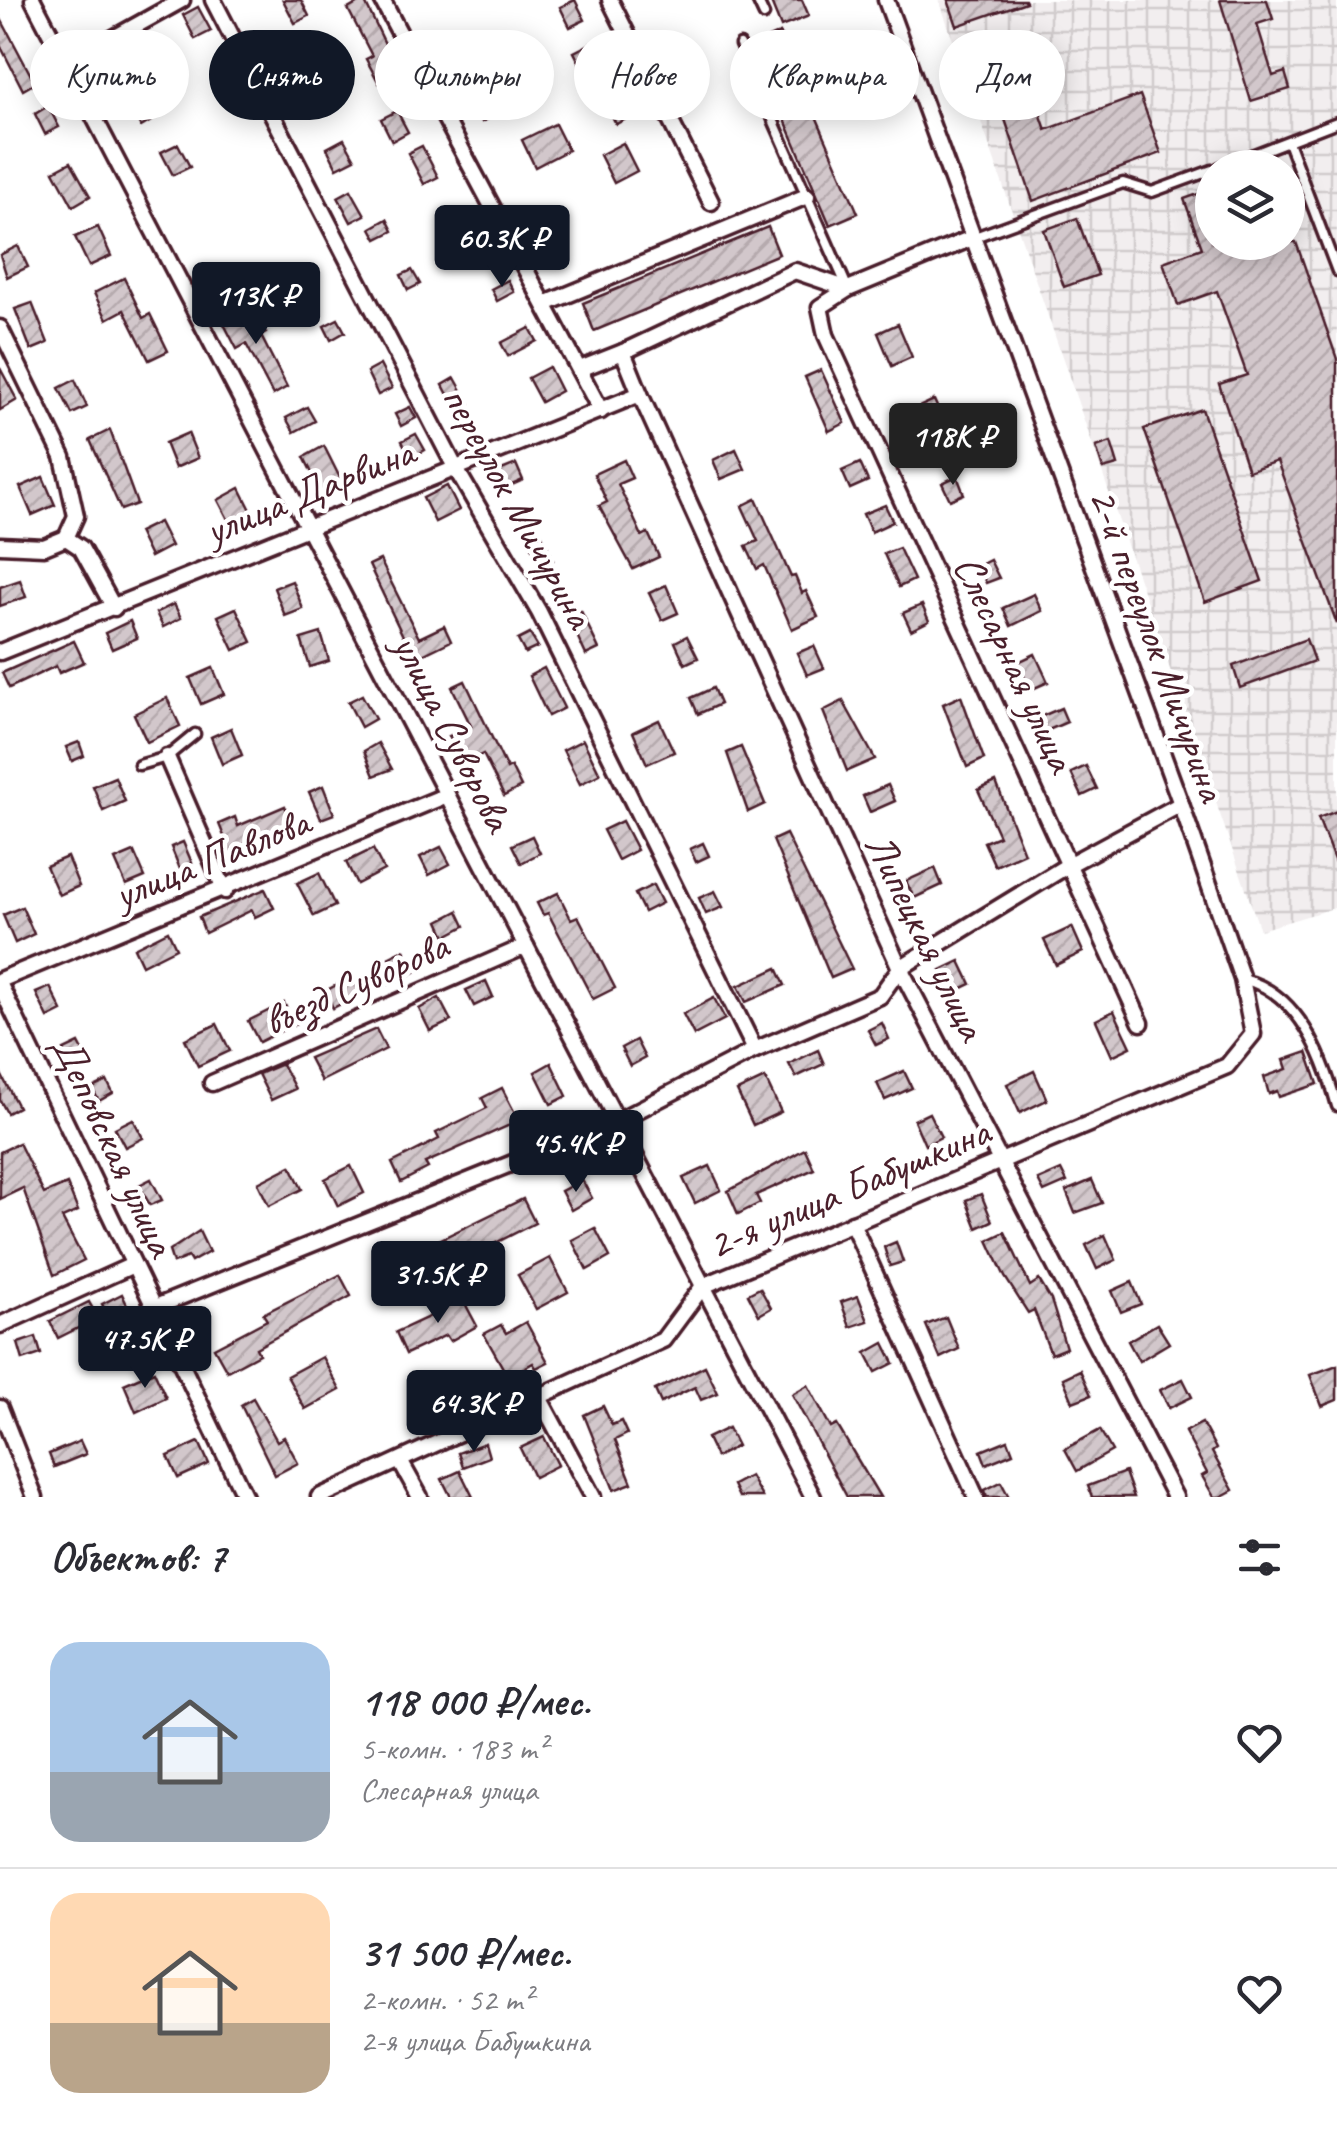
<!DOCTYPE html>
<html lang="ru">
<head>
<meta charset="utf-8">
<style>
	:root { --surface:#fff; --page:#f7f7f7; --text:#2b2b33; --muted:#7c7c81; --line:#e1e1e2; --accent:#111827 }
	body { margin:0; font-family:Caveat,sans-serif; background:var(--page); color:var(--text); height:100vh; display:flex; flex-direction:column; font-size:38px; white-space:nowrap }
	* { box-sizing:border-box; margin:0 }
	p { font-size:32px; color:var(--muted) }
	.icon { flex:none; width:55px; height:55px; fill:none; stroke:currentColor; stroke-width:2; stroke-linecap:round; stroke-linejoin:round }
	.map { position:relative; height:1497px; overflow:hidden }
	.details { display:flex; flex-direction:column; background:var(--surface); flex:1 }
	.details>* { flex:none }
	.top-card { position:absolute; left:30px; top:30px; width:1278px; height:90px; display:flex; gap:20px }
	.buttons { position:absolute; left:1195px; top:150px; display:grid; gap:20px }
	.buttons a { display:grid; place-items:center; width:110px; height:110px; border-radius:50%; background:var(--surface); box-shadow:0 5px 25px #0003; font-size:50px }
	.price { position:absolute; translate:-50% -85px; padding:0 22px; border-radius:10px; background:var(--accent); color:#fff; font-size:32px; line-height:65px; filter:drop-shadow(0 2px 5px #0008) }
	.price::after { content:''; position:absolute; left:50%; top:60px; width:30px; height:22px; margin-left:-15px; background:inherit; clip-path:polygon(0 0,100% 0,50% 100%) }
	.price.active { background:#222; color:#fff }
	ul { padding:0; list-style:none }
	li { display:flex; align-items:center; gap:30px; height:250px; padding:0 50px }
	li+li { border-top:2px solid var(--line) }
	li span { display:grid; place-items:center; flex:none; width:280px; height:200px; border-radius:30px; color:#555 }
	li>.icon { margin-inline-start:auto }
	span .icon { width:120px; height:120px; fill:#fffc; stroke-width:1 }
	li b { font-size:42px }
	h2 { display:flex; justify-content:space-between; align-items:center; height:120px; padding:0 50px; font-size:42px }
	.pill { padding:0 35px; border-radius:45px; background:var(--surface); box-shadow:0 5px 25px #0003; font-size:35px; line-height:90px }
	.pill.active { background:var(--accent); color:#fff }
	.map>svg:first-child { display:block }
	.industrial { fill:url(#industrial-grid); fill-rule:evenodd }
	.building { fill:url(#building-hatch); stroke:#4a1f2b; stroke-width:2.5 }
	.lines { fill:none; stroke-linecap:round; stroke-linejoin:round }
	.lane-casing { stroke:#4a1f2b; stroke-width:15 }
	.street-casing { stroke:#4a1f2b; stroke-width:21 }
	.lane { stroke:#fff; stroke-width:8 }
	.street { stroke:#fff; stroke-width:14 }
	.labels { text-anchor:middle; stroke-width:9; stroke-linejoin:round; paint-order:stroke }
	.street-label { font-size:42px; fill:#4a1f2b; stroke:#fff }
</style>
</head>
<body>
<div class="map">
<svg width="1337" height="1497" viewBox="0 0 1337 1497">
	<defs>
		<pattern id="industrial-grid" width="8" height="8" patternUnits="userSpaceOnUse" patternTransform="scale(2.5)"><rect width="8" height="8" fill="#f2eeef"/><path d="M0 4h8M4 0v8" fill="none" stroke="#d1cccd"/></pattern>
		<pattern id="building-hatch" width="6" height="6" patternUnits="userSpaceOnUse" patternTransform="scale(2.5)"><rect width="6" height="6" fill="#d2c7cb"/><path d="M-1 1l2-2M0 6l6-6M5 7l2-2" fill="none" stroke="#b6aaae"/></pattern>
	</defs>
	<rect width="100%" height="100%" fill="#fff"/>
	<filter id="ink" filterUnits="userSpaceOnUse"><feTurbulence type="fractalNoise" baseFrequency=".01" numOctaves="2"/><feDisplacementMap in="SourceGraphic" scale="20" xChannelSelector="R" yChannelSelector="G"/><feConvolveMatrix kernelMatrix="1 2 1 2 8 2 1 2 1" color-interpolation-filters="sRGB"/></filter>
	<g filter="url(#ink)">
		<path class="industrial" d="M939,0H1337V907L1260,930ZM1212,168H1288V242H1212Z"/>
		<g class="building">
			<path d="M283,0H301L309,16L295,23Z"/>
			<path d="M364,0L399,73L379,83L366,59L372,56L348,9Z"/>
			<path d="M575,0L585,20L570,27L560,7Z"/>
			<path d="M770,0H802L809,16L781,27Z"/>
			<path d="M948,0H1025L1026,2L957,26Z"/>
			<path d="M1220,0H1267L1273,19L1257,24L1273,76L1285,72L1290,89L1251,101Z"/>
			<path d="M198,7L211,31L195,39L183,15Z"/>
			<path d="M0,17L35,83L23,90L0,45Z"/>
			<path d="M780,33L858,213L830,225L753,45Z"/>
			<path d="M590,44L602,67L586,75L574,52Z"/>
			<path d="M294,46L301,60L287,68L279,53Z"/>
			<path d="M1017,47L1046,130L1140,95L1161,153L1033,201L984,58Z"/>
			<path d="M468,55L497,114L482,122L466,91L453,98L440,70Z"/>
			<path d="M617,88L632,116L616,124L602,96Z"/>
			<path d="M146,98L156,118L141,127L130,106Z"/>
			<path d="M48,106L59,127L45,134L35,114Z"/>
			<path d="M397,111L408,132L392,141L381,119Z"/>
			<path d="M555,124L568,150L535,167L522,140Z"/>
			<path d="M344,139L355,159L337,168L327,148Z"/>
			<path d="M623,143L637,171L614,183L600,155Z"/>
			<path d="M178,144L190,167L173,175L161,152Z"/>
			<path d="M422,146L438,177L424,184L408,153Z"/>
			<path d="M71,162L90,196L73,206L54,171Z"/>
			<path d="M1212,189V242H1296L1337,359V624L1277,461L1248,471L1219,384L1247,375L1217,291L1178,305L1163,262L1202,248L1184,199Z"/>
			<path d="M351,190L365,215L351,222L338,197Z"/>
			<path d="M1077,218L1098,275L1064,287L1044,230Z"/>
			<path d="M387,219L393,231L377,239L371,228Z"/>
			<path d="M98,227L111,256L89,266L75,237Z"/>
			<path d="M768,227L779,254L594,331L583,303Z"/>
			<path d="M483,233L496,257L481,265L468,240Z"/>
			<path d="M18,246L28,267L7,277L0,255Z"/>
			<path d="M412,270L420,284L408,290L401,275Z"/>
			<path d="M124,278L143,318L150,314L168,351L149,360L124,310L107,319L94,293Z"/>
			<path d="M508,280L514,292L497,301L491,289Z"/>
			<path d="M32,303L48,343L31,350L15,309Z"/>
			<path d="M254,309L266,333L261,336L287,387L273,395L246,344L237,349L224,324Z"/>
			<path d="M338,319L345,332L331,340L324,326Z"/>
			<path d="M898,324L912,357L892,366L878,333Z"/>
			<path d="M530,328L537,341L508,356L501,343Z"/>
			<path d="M380,365L392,388L378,395L367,372Z"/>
			<path d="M549,367L561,391L541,402L528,378Z"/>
			<path d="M0,368L17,400L0,410Z"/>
			<path d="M821,370L845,423L829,431L805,377Z"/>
			<path d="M455,378L469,403L456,410L443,385Z"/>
			<path d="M75,380L87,407L72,414L59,388Z"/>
			<path d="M934,400L953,443L929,454L910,411Z"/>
			<path d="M307,407L315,421L294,432L286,418Z"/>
			<path d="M410,407L416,418L401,426L395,414Z"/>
			<path d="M1202,409L1262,581L1205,602L1144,429Z"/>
			<path d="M110,430L137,504L121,510L90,440Z"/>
			<path d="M188,433L198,458L175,468L165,443Z"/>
			<path d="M416,434L425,450L411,458L402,441Z"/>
			<path d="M1111,442L1118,465L1103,469L1096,447Z"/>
			<path d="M324,446L342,482L322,493L304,457Z"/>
			<path d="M736,449L745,469L721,479L713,460Z"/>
			<path d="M624,460L632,478L618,484L642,536L648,533L659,557L633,569L599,506L607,502L594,474Z"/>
			<path d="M860,463L868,481L850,489L842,471Z"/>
			<path d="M516,464L523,480L496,492L489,475Z"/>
			<path d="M957,476L964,494L950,500L942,483Z"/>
			<path d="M43,477L55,505L32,515L20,487Z"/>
			<path d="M447,486L459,510L435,522L423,498Z"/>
			<path d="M240,488L252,512L230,523L218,500Z"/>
			<path d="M756,499L791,577L795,576L802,593L806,591L818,617L792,629L764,565L757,569L746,546L758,541L742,506Z"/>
			<path d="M885,505L893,522L871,532L863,514Z"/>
			<path d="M159,522L171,546L150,557L138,532Z"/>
			<path d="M542,535L553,560L540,566L529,541Z"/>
			<path d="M899,548L914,580L899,587L884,554Z"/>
			<path d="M380,560L419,638L444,626L451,641L414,659L369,565Z"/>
			<path d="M990,560L999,578L986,583L978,566Z"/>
			<path d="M20,580L26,597L0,606V587Z"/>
			<path d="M292,581L303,609L285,616L274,588Z"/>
			<path d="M666,585L678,613L662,620L649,593Z"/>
			<path d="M1034,594L1042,611L1011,626L1003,608Z"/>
			<path d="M174,604L181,618L163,627L156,613Z"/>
			<path d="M922,605L929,621L911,630L903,613Z"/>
			<path d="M236,608L252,642L234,650L218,616Z"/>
			<path d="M581,611L599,649L586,655L568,616Z"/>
			<path d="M130,621L137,638L112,649L105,633Z"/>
			<path d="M321,633L329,661L310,667L301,639Z"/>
			<path d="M530,634L538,647L525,653L518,640Z"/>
			<path d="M687,636L698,658L685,664L675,642Z"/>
			<path d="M1306,639L1314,661L1240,688L1233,666Z"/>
			<path d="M74,641L84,662L59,673L56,666L9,688L2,673Z"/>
			<path d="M814,646L824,668L807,675L797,653Z"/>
			<path d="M1035,654L1048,682L1030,690L1018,662Z"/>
			<path d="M213,668L224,694L201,704L190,678Z"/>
			<path d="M544,668L564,708L548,716L529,676Z"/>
			<path d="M465,681L507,769L511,767L521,787L504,796L483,754L463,764L449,736L471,726L452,687Z"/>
			<path d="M713,688L720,704L698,714L691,698Z"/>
			<path d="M362,695L375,719L361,727L348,702Z"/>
			<path d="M961,696L984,759L967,767L943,704Z"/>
			<path d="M167,698L180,726L147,742L134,714Z"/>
			<path d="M843,701L875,759L847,771L823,711Z"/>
			<path d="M1061,708L1067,722L1046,731L1040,717Z"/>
			<path d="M659,720L674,752L647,764L633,732Z"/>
			<path d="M231,728L242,755L222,764L211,737Z"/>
			<path d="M583,740L600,774L580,784L563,750Z"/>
			<path d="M79,742L84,756L72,761L66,747Z"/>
			<path d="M378,743L392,769L374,776L364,751Z"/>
			<path d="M741,747L765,804L748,812L727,753Z"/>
			<path d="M1086,766L1097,789L1082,796L1071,773Z"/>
			<path d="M115,777L125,801L103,811L93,786Z"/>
			<path d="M996,782L1024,853L995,866L984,842L999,836L978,790Z"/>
			<path d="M888,785L895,801L870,812L863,796Z"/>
			<path d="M323,786L334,814L321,819L309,792Z"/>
			<path d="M285,806L292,823L230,851L219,824L235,817L238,826Z"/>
			<path d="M1337,811V865H1336L1318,818Z"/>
			<path d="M622,821L637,850L618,860L603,830Z"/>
			<path d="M786,834L852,969L831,978L773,840Z"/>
			<path d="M532,836L540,853L521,863L512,845Z"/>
			<path d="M183,842L192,863L180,869L171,847Z"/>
			<path d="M703,843L709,856L696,862L690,849Z"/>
			<path d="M441,847L450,864L429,875L420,857Z"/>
			<path d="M373,849L384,870L357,884L346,862Z"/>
			<path d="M134,852L145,877L126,885L115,860Z"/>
			<path d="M67,857L79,886L59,895L46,866Z"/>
			<path d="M935,868L942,885L914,898L906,881Z"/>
			<path d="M319,873L335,906L314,916L297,883Z"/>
			<path d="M653,885L662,903L644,912L635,894Z"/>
			<path d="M265,889L274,908L255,917L252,910L205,933L199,917Z"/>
			<path d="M715,891L723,907L706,914L699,898Z"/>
			<path d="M558,893L571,919L578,916L615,988L593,999L548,913L543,915L537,903Z"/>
			<path d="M22,907L34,934L15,943L3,915Z"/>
			<path d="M458,911L465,926L446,936L439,921Z"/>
			<path d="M1072,927L1083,952L1056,965L1044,940Z"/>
			<path d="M168,931L176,948L142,965L134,948Z"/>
			<path d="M404,950L415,972L389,984L378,963Z"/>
			<path d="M960,961L971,984L952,993L941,970Z"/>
			<path d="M777,968L785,985L746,1002L738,986Z"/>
			<path d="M352,977L360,994L333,1008L325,991Z"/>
			<path d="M486,981L493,997L474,1006L466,990Z"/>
			<path d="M50,987L62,1011L48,1018L36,993Z"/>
			<path d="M439,998L451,1021L430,1031L419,1009Z"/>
			<path d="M714,998L725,1019L694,1035L683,1014Z"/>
			<path d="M284,1003L295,1024L259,1042L248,1021Z"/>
			<path d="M1114,1011L1131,1047L1112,1056L1096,1020Z"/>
			<path d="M882,1023L889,1039L876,1045L868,1030Z"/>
			<path d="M217,1024L230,1051L198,1066L185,1039Z"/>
			<path d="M376,1029L386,1049L321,1081L309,1058Z"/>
			<path d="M636,1040L645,1058L630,1066L621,1048Z"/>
			<path d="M79,1043L90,1064L75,1072L64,1050Z"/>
			<path d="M818,1050L824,1064L796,1077L789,1064Z"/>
			<path d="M1307,1052L1318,1084L1279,1097L1277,1091L1269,1094L1264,1077L1287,1069L1284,1060Z"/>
			<path d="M551,1063L567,1096L551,1104L535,1072Z"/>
			<path d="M282,1064L295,1089L271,1100L258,1074Z"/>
			<path d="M904,1071L912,1088L885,1100L877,1083Z"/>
			<path d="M1034,1071L1047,1100L1020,1113L1007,1084Z"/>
			<path d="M0,1072L18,1107L7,1113L0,1100Z"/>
			<path d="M765,1078L781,1112L753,1125L737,1091Z"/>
			<path d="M107,1081L113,1093L99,1101L92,1088Z"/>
			<path d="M502,1088L519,1121L425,1163L428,1168L401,1182L392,1163L439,1139L436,1133L487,1108L482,1098Z"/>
			<path d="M929,1113L941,1137L925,1145L914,1120Z"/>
			<path d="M133,1119L143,1138L125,1147L115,1128Z"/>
			<path d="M19,1143L44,1194L67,1184L78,1211L62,1218L84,1260L54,1275L23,1188L0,1199V1152Z"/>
			<path d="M805,1149L814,1169L756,1195L760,1203L738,1214L728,1191Z"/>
			<path d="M291,1166L302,1189L269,1206L258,1183Z"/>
			<path d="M351,1166L364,1193L338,1206L325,1179Z"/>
			<path d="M710,1166L721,1190L695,1203L683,1178Z"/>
			<path d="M1061,1170L1067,1182L1044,1192L1038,1180Z"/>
			<path d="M151,1179L162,1200L150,1205L139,1185Z"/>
			<path d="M582,1180L592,1198L571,1210L561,1191Z"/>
			<path d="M1092,1180L1102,1203L1075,1213L1066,1191Z"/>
			<path d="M981,1194L992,1221L977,1228L966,1200Z"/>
			<path d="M523,1199L535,1223L462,1260L457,1251L410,1277L400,1259Z"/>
			<path d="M595,1228L610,1257L587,1270L572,1240Z"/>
			<path d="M199,1231L209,1252L191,1262L188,1257L173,1263L169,1251Z"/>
			<path d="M1005,1232L1030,1286L1039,1280L1051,1300L1066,1348L1051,1354L1034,1310L1028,1313L1005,1277L988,1240Z"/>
			<path d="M1105,1235L1116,1260L1097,1269L1086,1245Z"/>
			<path d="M896,1242L903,1262L890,1266L884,1247Z"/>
			<path d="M550,1258L568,1292L536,1309L518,1275Z"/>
			<path d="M340,1275L351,1296L256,1348L259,1354L227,1371L214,1348L267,1320L263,1314Z"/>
			<path d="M1132,1282L1141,1304L1121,1312L1112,1291Z"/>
			<path d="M760,1288L771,1308L759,1315L748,1294Z"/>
			<path d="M122,1294L147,1347L127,1355L102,1304Z"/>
			<path d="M460,1294L477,1326L450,1341L446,1335L406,1354L396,1332L435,1314L433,1310Z"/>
			<path d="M858,1296L868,1321L850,1327L841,1302Z"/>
			<path d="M89,1302L98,1318L58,1338L50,1321Z"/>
			<path d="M946,1317L959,1349L940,1358L926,1325Z"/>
			<path d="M526,1322L548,1362L536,1368L533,1363L508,1377L484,1334L501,1325L506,1333Z"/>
			<path d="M1157,1324L1169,1343L1139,1361L1128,1341Z"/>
			<path d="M36,1337L41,1354L23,1360L18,1343Z"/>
			<path d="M884,1343L894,1363L876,1372L866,1353Z"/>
			<path d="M322,1357L340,1390L305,1409L287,1376Z"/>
			<path d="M1337,1365V1400L1322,1406L1310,1375Z"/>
			<path d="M705,1366L718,1393L701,1400L695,1387L661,1403L655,1390Z"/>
			<path d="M1080,1370L1091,1395L1073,1402L1063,1378Z"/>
			<path d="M154,1371L166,1398L136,1412L124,1384Z"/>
			<path d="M1183,1379L1192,1397L1169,1408L1160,1390Z"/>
			<path d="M808,1385L831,1428L837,1425L880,1497H847L792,1394Z"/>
			<path d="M253,1398L277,1441L284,1437L298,1463L275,1475L241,1405Z"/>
			<path d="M603,1406L612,1425L621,1421L627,1434L615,1440L632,1483L614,1490L584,1415Z"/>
			<path d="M1202,1423L1216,1449L1212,1452L1233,1490L1220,1497H1214L1202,1476L1207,1473L1185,1432Z"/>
			<path d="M728,1428L737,1446L716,1457L707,1438Z"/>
			<path d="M1100,1430L1112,1451L1077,1471L1065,1449Z"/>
			<path d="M544,1437L558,1465L534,1477L520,1448Z"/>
			<path d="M1008,1440L1013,1453L986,1464L981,1451Z"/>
			<path d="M80,1441L86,1454L54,1467L49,1454Z"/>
			<path d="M199,1442L209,1464L178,1478L168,1456Z"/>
			<path d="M485,1443L489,1457L463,1467L458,1453Z"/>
			<path d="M460,1471L473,1497H451L442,1479Z"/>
			<path d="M1125,1472L1134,1497H1092L1088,1486Z"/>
			<path d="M750,1476L762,1497H739L733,1485Z"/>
			<path d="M1001,1482L1009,1497H987L985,1490Z"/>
		</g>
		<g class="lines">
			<g class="lane-casing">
				<g id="lane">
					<path d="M757,0L764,15"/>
					<path d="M740,45L848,289"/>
					<path d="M1288,142L1337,271"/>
					<path d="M1218,168L1337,122"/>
					<path d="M972,238L1123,183L1152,192L1212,170"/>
					<path d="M139,765L167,757L195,734"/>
					<path d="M1242,979C1298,991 1323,1055 1337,1106"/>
				</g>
			</g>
			<g class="street-casing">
				<g id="street">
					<path d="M33,0L813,1497"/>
					<path d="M213,0L456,469L539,612L755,1050"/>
					<path d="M382,0L601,411"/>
					<path d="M610,0L711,202"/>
					<path d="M67,64L182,0"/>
					<path d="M848,289L820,307L826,335L1141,1023"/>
					<path d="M545,304L807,196"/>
					<path d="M0,328L63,457L76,516L66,538L81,548L114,608"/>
					<path d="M580,369L623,352"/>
					<path d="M640,394L900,968L1175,1497"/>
					<path d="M0,545L44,547L66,538"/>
					<path d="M0,652L640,394L623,352L795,271L848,289L972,238"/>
					<path d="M167,757L225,891"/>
					<path d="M0,980L447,795"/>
					<path d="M0,985L245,1497"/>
					<path d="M212,1083L526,946"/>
					<path d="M852,1223L976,1497"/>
					<path d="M153,1308L617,1121L755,1050L880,996L900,968L1070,864L1181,804"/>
					<path d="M0,1325L133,1265"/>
					<path d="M540,1399L593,1497"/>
					<path d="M0,1408L35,1497"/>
					<path d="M400,1461L420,1497"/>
					<path d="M319,1497L663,1340L703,1286L1227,1066L1253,1034L1242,979L1181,804L886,0"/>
				</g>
			</g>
			<use href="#lane" class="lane"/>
			<use href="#street" class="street"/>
		</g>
	</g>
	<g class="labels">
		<g class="street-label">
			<text transform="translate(309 490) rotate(-22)" y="15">улица Дарвина</text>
			<text transform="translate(519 506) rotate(61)" y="15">переулок Мичурина</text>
			<text transform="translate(1159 644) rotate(70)" y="15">2-й переулок Мичурина</text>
			<text transform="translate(1016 663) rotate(65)" y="15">Слесарная улица</text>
			<text transform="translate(454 732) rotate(63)" y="15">улица Суворова</text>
			<text transform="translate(211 857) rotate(-22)" y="15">улица Павлова</text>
			<text transform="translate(927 936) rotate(64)" y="15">Липецкая улица</text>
			<text transform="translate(355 982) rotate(-24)" y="15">въезд Суворова</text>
			<text transform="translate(115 1145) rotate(65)" y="15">Деповская улица</text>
			<text transform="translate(848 1187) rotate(-23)" y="15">2-я улица Бабушкина</text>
		</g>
	</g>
</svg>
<div class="buttons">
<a><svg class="icon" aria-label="layers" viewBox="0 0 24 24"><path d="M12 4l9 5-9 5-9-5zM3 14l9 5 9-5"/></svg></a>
</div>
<b class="price" style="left:502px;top:290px">60.3K ₽</b>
<b class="price" style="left:256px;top:347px">113K ₽</b>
<b class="price active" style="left:953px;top:488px">118K ₽</b>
<b class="price" style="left:576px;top:1195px">45.4K ₽</b>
<b class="price" style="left:438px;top:1326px">31.5K ₽</b>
<b class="price" style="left:145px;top:1391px">47.5K ₽</b>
<b class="price" style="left:474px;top:1455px">64.3K ₽</b>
<div class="top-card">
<a class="pill">Купить</a>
<a class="pill active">Снять</a>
<a class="pill">Фильтры</a>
<a class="pill">Новое</a>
<a class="pill">Квартира</a>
<a class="pill">Дом</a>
</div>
</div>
<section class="details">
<h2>Объектов: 7<svg class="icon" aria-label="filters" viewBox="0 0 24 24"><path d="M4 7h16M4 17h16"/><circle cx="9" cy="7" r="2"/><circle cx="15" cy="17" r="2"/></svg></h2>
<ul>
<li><span style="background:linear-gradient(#a9c7e8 65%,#9aa5b1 0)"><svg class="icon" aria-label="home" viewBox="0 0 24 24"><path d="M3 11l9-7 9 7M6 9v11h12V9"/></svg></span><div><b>118 000 ₽/мес.</b><p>5-комн. · 183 m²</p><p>Слесарная улица</p></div><svg class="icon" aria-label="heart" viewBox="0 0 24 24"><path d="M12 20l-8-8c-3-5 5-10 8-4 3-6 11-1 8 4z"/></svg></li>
<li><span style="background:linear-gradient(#ffd9b3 65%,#b9a48a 0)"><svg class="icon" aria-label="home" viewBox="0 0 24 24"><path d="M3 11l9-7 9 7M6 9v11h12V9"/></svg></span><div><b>31 500 ₽/мес.</b><p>2-комн. · 52 m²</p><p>2-я улица Бабушкина</p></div><svg class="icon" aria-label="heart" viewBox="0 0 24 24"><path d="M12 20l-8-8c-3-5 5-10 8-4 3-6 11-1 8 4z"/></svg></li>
</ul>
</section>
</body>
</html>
